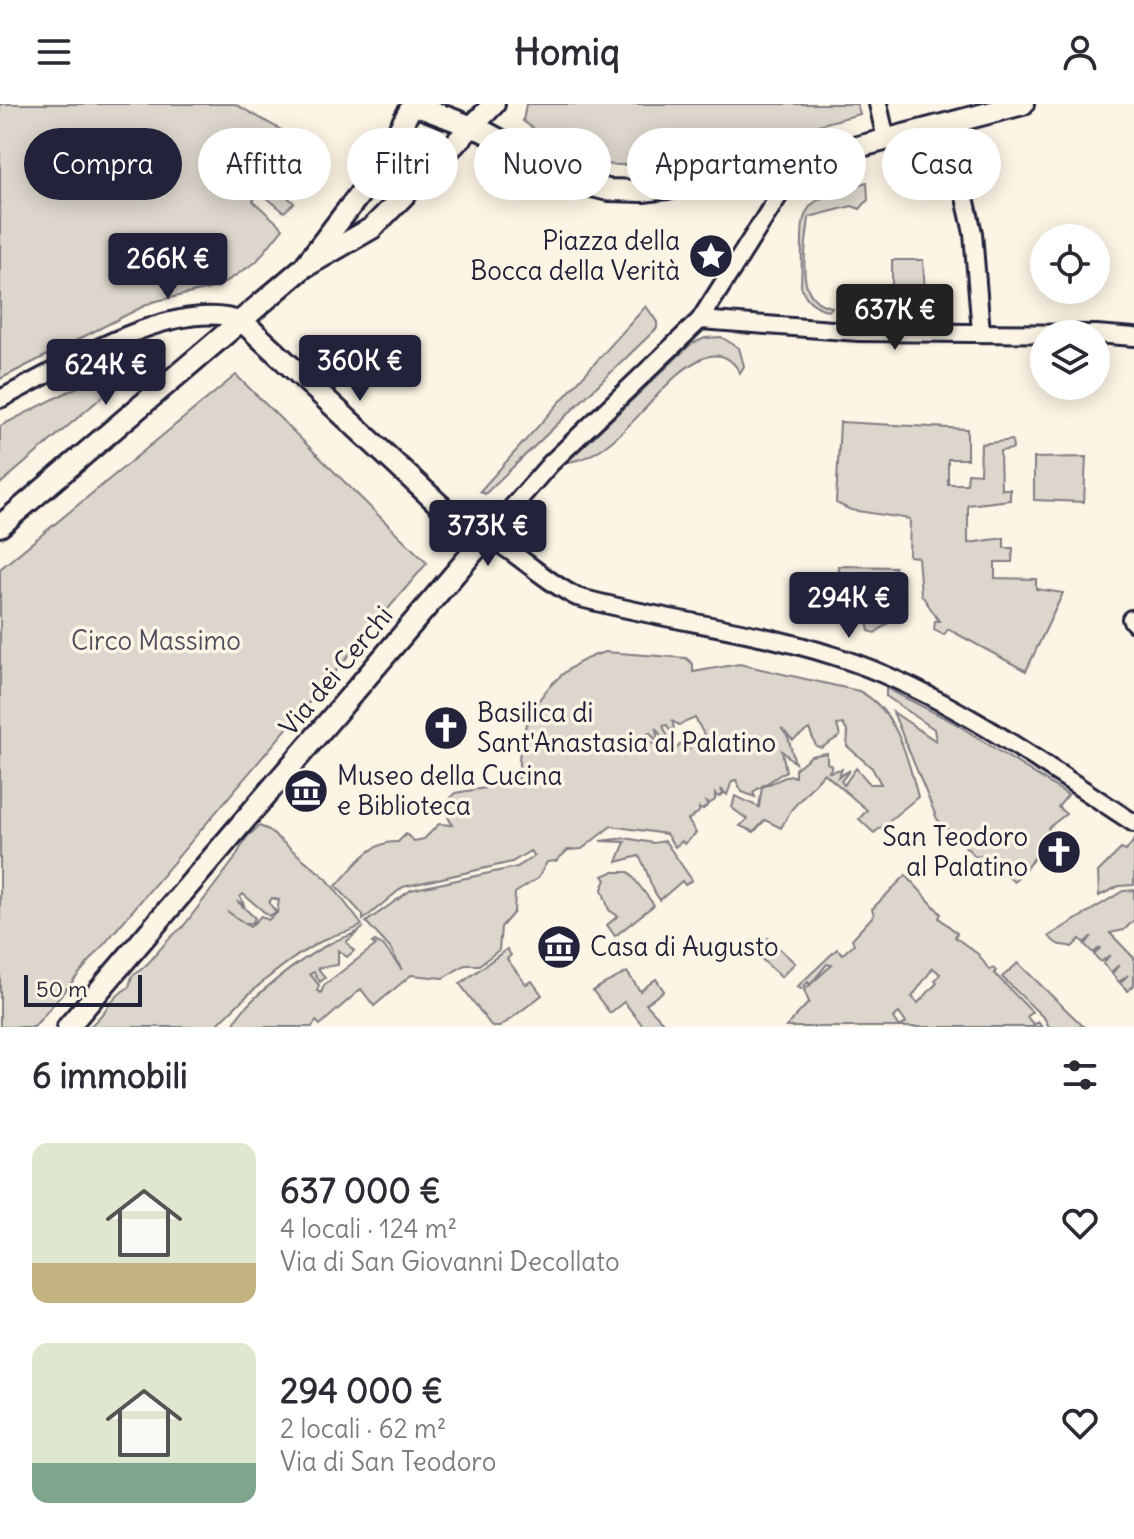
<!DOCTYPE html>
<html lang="it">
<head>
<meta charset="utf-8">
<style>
	:root { --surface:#fff; --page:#f7f7f7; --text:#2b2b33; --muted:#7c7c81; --accent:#22223b }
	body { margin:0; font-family:Delius,sans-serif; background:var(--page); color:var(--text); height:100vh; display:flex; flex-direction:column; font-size:30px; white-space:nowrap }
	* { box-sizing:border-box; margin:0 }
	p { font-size:26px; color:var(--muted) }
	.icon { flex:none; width:44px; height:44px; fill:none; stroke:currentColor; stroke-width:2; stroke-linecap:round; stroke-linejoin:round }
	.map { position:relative; height:923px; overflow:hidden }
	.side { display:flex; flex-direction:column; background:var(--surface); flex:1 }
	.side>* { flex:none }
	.banner { position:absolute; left:24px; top:24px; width:1086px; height:72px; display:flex; gap:16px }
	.fabs { position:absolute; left:1030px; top:120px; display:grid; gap:16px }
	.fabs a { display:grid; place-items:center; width:80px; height:80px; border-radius:50%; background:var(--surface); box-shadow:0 4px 20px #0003; font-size:40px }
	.scale { position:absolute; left:24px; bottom:20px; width:118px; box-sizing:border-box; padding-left:8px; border:4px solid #22223b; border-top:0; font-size:22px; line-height:28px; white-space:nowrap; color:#22223b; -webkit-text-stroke:6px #fcf5e5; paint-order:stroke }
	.price { position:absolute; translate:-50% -68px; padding:0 18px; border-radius:8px; background:var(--accent); color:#fff; font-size:26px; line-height:52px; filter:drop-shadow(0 2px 4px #0008) }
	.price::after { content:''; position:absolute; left:50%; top:48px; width:24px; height:18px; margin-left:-12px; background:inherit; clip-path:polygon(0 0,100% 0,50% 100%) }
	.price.selected { background:#222; color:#fff }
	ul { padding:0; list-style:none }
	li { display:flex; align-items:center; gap:24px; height:200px; padding:0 32px }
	li span { display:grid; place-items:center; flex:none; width:224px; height:160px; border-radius:16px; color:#555 }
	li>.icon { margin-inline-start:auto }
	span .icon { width:96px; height:96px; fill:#fffc; stroke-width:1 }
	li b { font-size:34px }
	h2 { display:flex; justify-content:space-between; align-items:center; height:96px; padding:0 32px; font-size:34px }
	.pill { padding:0 28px; border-radius:36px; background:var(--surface); box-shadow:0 4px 20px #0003; font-size:28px; line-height:72px }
	.pill.selected { background:var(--accent); color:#fff }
	header { display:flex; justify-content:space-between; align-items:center; height:104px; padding:0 32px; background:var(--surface); font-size:36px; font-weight:700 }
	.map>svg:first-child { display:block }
	.green { fill:#dcd6cc; stroke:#7f7c84; stroke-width:2; fill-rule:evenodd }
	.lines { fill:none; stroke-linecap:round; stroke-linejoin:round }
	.minor-casing { stroke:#22223b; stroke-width:22 }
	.major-casing { stroke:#22223b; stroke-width:26 }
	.minor { stroke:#fcf5e5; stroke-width:16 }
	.major { stroke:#fcf5e5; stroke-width:20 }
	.labels { text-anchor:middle; stroke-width:7; stroke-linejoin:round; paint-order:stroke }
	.poi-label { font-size:26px; fill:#22223b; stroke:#fcf5e5; text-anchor:start }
	.park-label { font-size:26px; fill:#504f5f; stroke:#fcf5e5 }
	.street-label { font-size:26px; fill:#22223b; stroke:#fcf5e5 }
</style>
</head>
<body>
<header><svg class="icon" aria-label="menu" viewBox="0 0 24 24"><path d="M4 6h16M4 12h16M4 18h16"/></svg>Homiq<svg class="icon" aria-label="person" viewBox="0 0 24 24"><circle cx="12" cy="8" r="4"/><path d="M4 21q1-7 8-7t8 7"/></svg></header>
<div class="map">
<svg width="1134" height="923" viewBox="0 0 1134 923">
	<rect width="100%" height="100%" fill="#fcf5e5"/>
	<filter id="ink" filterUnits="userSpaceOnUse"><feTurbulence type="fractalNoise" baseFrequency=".0125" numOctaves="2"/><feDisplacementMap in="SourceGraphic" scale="16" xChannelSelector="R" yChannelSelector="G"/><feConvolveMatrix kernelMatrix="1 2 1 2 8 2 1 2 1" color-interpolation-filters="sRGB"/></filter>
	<g filter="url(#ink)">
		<g class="green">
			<path d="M0,0H235L285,28L260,67L294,99L284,108L260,88L253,97L283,124L256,158L218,183L152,198L0,275Z"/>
			<path d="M526,0H857L860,10C804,24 648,71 599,59C571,52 545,33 523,17Z"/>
			<path d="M867,78L868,96L860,105L852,102L809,113C807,142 791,197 832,203L829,207C814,202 805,196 801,182C805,105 788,100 867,78Z"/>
			<path d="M892,156H923L925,189L892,190Z"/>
			<path d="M646,202L657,218V224L485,390L480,387Z"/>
			<path d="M721,233L739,244L744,262L740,269C731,252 717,247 699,256C656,277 621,353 567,358L691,240L705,234Z"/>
			<path d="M107,268L114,280L109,287L0,380V322Z"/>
			<path d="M236,271L427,459L34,923H0V465Z"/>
			<path d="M840,318L967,325V355H948V380H967L968,369L980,370L981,340L1012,336L1013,345L1000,347L1001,385H1010V396L968,401V439L1004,434V444H1013L1012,458H995V474L1036,475V485L1063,489L1026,567L948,525L944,531L934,526L935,517H939L921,490L918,453L909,452L910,415L851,406L836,399Z"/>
			<path d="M1086,353L1084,398L1034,396V354Z"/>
			<path d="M838,462L895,463L894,475L889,476L896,494L881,501L891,517L875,529L869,527L865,509L848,512Z"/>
			<path d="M605,548L686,554L693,560V568L739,560L859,587C897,606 908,655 918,693L874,729L859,715L867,706L824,669L791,706L781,724L765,716L754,728L740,722L747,715L732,704L735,692L759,703L762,683L790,671L795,673V665L811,652L827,649V659L832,662L829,668L842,665L838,673L850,666L841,677L844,681L856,664L870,680H881L872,664L847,642L848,629L843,620L837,621L840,632L821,644L816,642L809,625L793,636L781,624L788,633L795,659L782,647L786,667L753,688L755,693L742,688L736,676L732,677L727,691L721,685L723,690L718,693L715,690V696L709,700L706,698L707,702L702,706L699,704V708L688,716L696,729L684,740L682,737L675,743L666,730L611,722L582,745L568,746L556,757L547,758L538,774L515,789L514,808L501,823L499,846L479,861H465L443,874L411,871L374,902L361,885L320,921L316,917L312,923H233C240,898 307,851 331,839C343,832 353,833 364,823L346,838L354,847L347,853L338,846V861L318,864L325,874L320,878L314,868L310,870L319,881L317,887L321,889L324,881L376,841L372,839L375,837L383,841L402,866L390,844L366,818L411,786L517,763L535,752L530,747L512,758L403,783L363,816V811L336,782C354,763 371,736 398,738L406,730L414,737L424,735L439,720L452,721L443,702L455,689L515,679L520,672C512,618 552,562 605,548ZM695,614L707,636L695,631L698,638L688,636L689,645L681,640L676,645L671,641L666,645L668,652L660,642L651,639L647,630L650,629L658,638L656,624L666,640L670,637L663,622L667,621L670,627L674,624L672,617L679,621Z"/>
			<path d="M886,584L953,618L1068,691L1058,703L1066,710L1048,724L1053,732L1014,778L984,751L975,752L937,715L893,608L936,637L934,625L886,592Z"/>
			<path d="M259,722L267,725L327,775L362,821C351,829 340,828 328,834C286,854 247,890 215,923H89C105,911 111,893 129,883L132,872C155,858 161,838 182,824L234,756L246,734ZM243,790L269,812L276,808L269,799L272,794L279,796L277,809L268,816L261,812L250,823L227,807L244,819H252L255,814L237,797L244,801L240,793Z"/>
			<path d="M625,734L653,739L665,737L692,776L685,781L682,777L660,796C648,782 650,769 639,752L617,758L625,738L600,737Z"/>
			<path d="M1134,736V781L1119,782L1099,792L1098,768L1121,745L1126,747Z"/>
			<path d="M612,768H629L654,801L615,832L607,821L618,812L609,806L602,785L606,776L603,772Z"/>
			<path d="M906,771L941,810L939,814L957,829L955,833L979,851L989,866L993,864L996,867L994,869L1032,908L1027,913L1034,921L1038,918L1042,923H899L906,919L899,909L893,914L899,923H786L809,898L804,886L832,861L827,860L810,881L808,878L801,885L797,883L837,845L843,850L854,840L852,835L874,811L872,805ZM933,864L940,870L935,877L937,879L918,899L912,893Z"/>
			<path d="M1134,786V816L1124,826L1110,829L1134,854V881L1128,887L1120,879L1128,871L1119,878L1112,870L1119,861L1111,868L1103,860L1110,851L1101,858L1094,851L1101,843L1093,849L1085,841L1092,832L1084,839L1080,835L1072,843C1064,839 1060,846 1049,832L1123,787Z"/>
			<path d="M768,834L795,859L781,873L755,849Z"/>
			<path d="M507,845L511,851L507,855L526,880L532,877L542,891L500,923H492L460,880Z"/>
			<path d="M1018,859L1084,923H1049L1045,915L1002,873Z"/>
			<path d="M627,868L640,887L656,875L664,887L646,900L662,917L657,923H644L624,898L610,909L593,887C605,878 614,876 627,868Z"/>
		</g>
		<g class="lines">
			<g class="minor-casing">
				<g id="minor">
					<path d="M878,0L886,35"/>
					<path d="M948,18L973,129L981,228"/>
					<path d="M800,58L700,216L550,360L487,432C519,450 544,477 577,493C668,518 765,526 855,559C954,595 1046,662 1134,719"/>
					<path d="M700,216L859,228L1094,230"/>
					<path d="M1096,230L1134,233"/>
					<path d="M0,295C61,265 173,191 242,217"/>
					<path d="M1131,515L1134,519"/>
				</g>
			</g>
			<g class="major-casing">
				<g id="major">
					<path d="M412,0L483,27L580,79L608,86L643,87L708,79L800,58L1023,0"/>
					<path d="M308,161L372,124L494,0"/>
					<path d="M0,422L304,163L375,70L413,0"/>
					<path d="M68,923L487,432L445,406L242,217"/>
				</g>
			</g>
			<use href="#minor" class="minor"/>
			<use href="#major" class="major"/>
		</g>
	</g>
	<defs>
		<g id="sight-disc" transform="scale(2.3)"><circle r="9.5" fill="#22223b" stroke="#fcf5e5"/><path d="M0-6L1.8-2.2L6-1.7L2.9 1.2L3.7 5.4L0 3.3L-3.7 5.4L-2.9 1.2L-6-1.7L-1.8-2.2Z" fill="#fff"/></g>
		<g id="church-disc" transform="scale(2.3)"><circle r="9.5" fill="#22223b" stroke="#fcf5e5"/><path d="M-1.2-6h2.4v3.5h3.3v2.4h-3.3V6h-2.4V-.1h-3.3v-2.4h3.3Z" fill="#fff"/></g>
		<g id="museum-disc" transform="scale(2.3)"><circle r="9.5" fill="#22223b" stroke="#fcf5e5"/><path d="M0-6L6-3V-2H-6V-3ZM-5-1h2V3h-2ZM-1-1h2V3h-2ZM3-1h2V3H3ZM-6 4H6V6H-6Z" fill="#fff"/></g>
	</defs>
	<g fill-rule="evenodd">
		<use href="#sight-disc" x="711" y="152"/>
		<use href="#church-disc" x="446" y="624"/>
		<use href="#museum-disc" x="306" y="687"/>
		<use href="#church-disc" x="1059" y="748"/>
		<use href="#museum-disc" x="559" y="843"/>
	</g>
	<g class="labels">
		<g class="poi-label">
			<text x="680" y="146" text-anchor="end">Piazza della<tspan x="680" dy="30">Bocca della Verità</tspan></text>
			<text x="477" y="618">Basilica di<tspan x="477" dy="30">Sant'Anastasia al Palatino</tspan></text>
			<text x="337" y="681">Museo della Cucina<tspan x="337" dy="30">e Biblioteca</tspan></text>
			<text x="1028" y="742" text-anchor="end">San Teodoro<tspan x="1028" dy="30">al Palatino</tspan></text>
			<text x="590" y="852">Casa di Augusto</text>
		</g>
		<g class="park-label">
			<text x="156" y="546">Circo Massimo</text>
		</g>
		<g class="street-label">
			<text transform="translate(336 567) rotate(-50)" y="9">Via dei Cerchi</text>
		</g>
	</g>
</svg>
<div class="fabs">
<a><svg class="icon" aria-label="locate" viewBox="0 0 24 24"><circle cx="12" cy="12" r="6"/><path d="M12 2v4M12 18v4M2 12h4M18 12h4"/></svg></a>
<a><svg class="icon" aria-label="layers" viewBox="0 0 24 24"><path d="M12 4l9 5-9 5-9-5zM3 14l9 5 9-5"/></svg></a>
</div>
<div class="scale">50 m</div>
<b class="price" style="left:168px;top:197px">266K €</b>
<b class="price selected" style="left:895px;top:248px">637K €</b>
<b class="price" style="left:360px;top:299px">360K €</b>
<b class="price" style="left:106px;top:303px">624K €</b>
<b class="price" style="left:488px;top:464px">373K €</b>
<b class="price" style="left:849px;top:536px">294K €</b>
<div class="banner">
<a class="pill selected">Compra</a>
<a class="pill">Affitta</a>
<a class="pill">Filtri</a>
<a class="pill">Nuovo</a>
<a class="pill">Appartamento</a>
<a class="pill">Casa</a>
</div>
</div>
<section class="side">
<h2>6 immobili<svg class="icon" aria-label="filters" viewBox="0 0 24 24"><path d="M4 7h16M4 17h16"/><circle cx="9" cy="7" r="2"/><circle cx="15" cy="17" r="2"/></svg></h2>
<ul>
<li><span style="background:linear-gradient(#dfe7d0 75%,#c2b280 0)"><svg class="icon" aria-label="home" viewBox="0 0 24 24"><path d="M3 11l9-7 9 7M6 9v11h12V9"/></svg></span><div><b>637 000 €</b><p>4 locali · 124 m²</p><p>Via di San Giovanni Decollato</p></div><svg class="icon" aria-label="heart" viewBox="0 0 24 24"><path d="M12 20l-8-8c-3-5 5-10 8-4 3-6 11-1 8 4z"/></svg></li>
<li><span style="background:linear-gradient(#dfe7d0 75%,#7fa58c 0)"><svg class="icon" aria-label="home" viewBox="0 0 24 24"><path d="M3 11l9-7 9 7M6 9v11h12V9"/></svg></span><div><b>294 000 €</b><p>2 locali · 62 m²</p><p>Via di San Teodoro</p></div><svg class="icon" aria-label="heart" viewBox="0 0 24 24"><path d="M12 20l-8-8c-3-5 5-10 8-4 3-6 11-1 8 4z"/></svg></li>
</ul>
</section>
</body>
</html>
